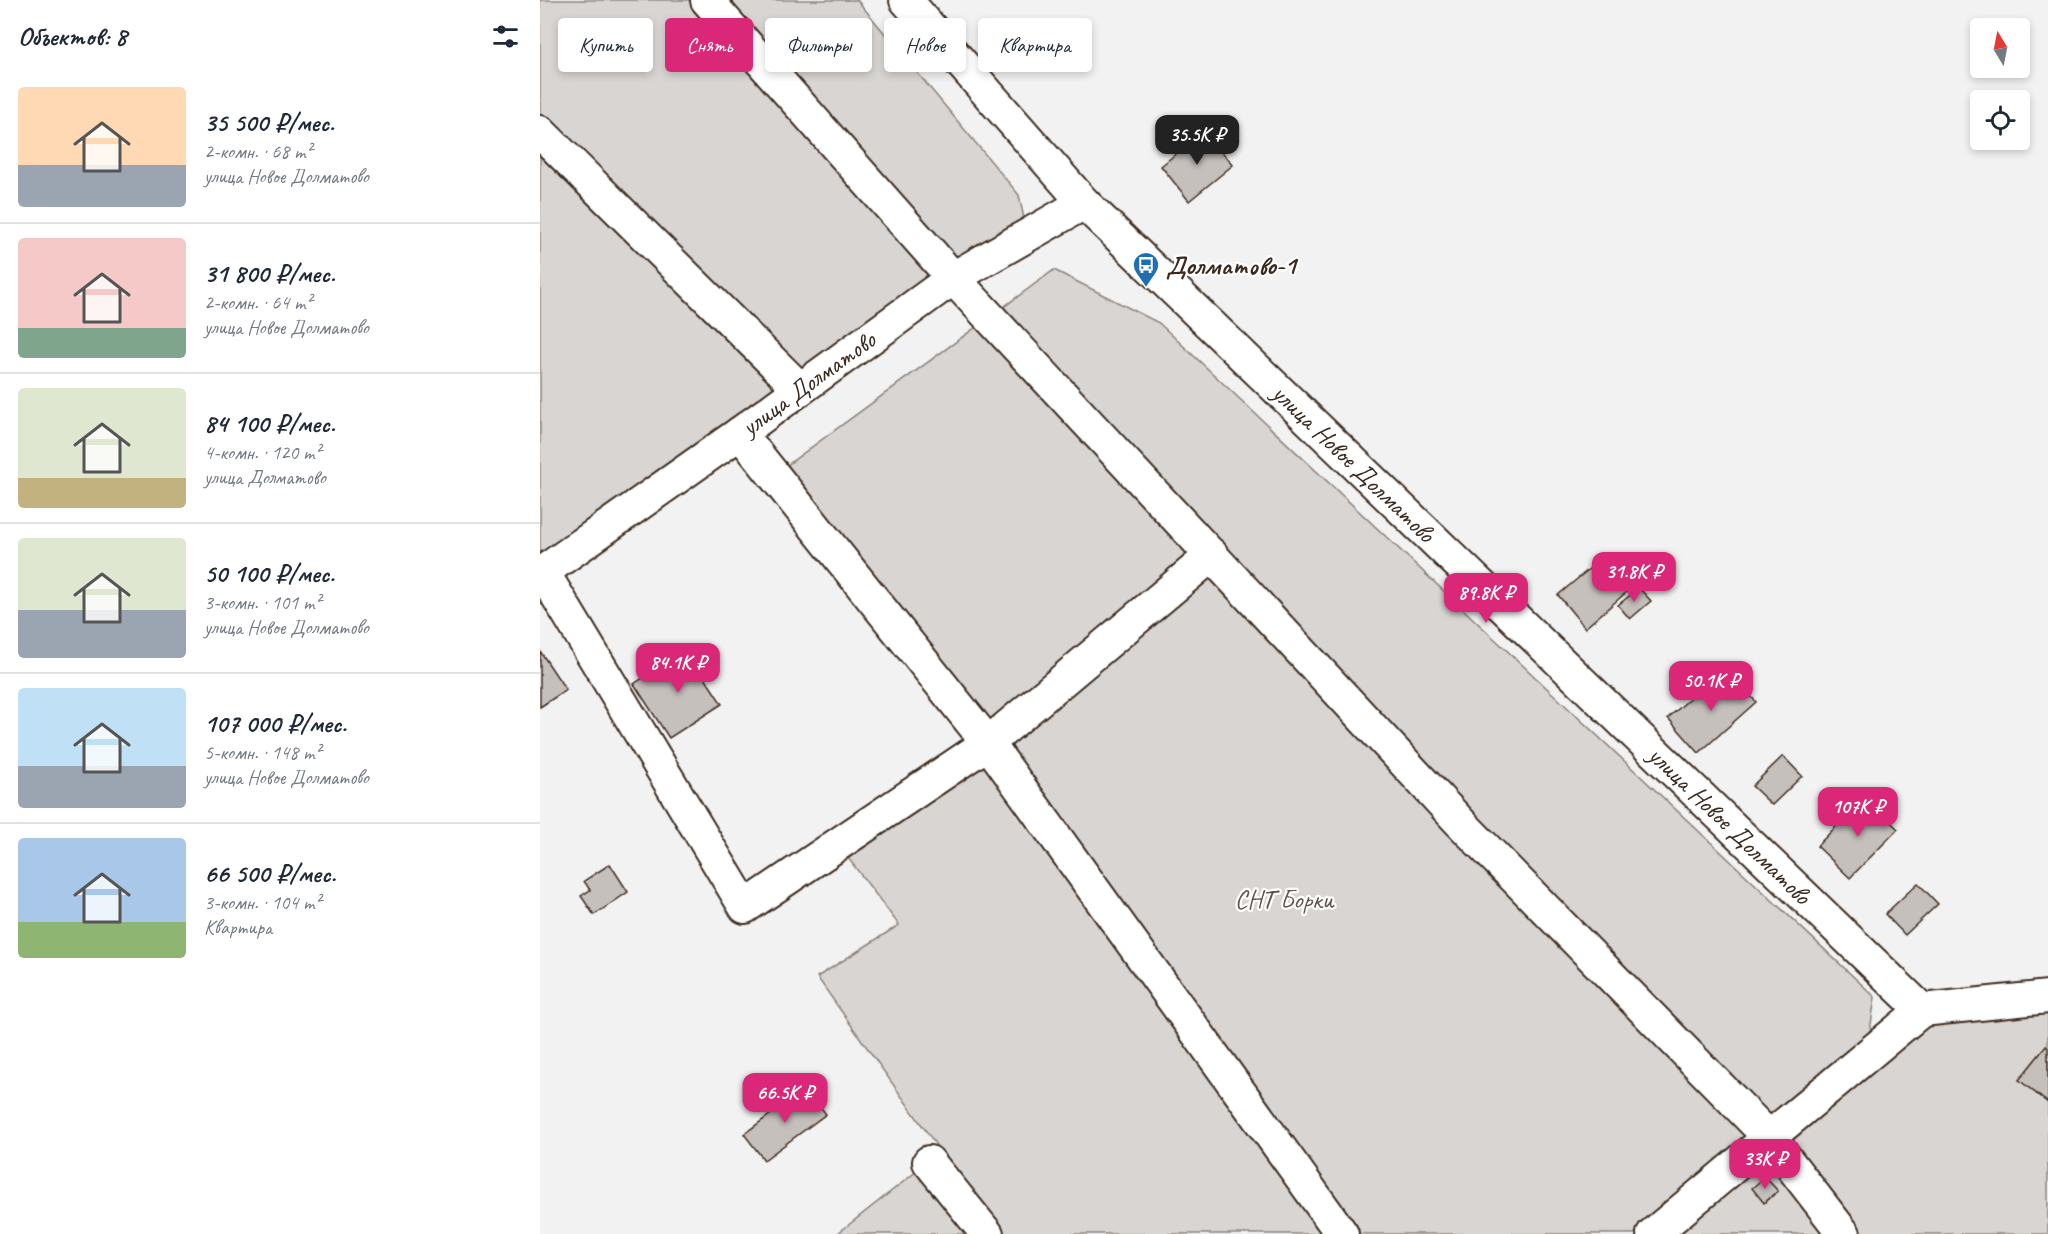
<!DOCTYPE html>
<html lang="ru">
<head>
<meta charset="utf-8">
<style>
	:root { --surface:#fff; --page:#f6f6f7; --text:#1f2937; --muted:#747a83; --line:#e0e1e3; --accent:#db2777 }
	body { margin:0; font-family:Caveat,sans-serif; background:var(--page); color:var(--text); height:100vh; display:flex; flex-direction:column; font-size:22px; white-space:nowrap }
	* { box-sizing:border-box; margin:0 }
	p { font-size:20px; color:var(--muted) }
	.icon { flex:none; width:33px; height:33px; fill:none; stroke:currentColor; stroke-width:2; stroke-linecap:round; stroke-linejoin:round }
	.map { position:relative; flex:1; overflow:hidden }
	.drawer { display:flex; flex-direction:column; background:var(--surface); width:540px }
	.drawer>* { flex:none }
	.hud { position:absolute; left:18px; top:18px; width:570px; height:54px; display:flex; gap:12px }
	.needle { width:39px; rotate:350deg }
	.tools { position:absolute; left:1430px; top:18px; display:grid; gap:12px }
	.tools a { display:grid; place-items:center; width:60px; height:60px; border-radius:6px; background:var(--surface); box-shadow:0 3px 9px #0003; font-size:30px }
	.price { position:absolute; translate:-50% -51px; padding:0 14px; border-radius:12px; background:var(--accent); color:#fff; font-size:20px; line-height:39px; filter:drop-shadow(0 2px 3px #0008) }
	.price::after { content:''; position:absolute; left:50%; top:36px; width:18px; height:14px; margin-left:-9px; background:inherit; clip-path:polygon(0 0,100% 0,50% 100%) }
	.price.selected { background:#222; color:#fff }
	ul { padding:0; list-style:none }
	li { display:flex; align-items:center; gap:18px; height:150px; padding:0 18px }
	li+li { border-top:2px solid var(--line) }
	li span { display:grid; place-items:center; flex:none; width:168px; height:120px; border-radius:6px; color:#555 }
	li>.icon { margin-inline-start:auto }
	span .icon { width:72px; height:72px; fill:#fffc; stroke-width:1 }
	li b { font-size:26px }
	h2 { display:flex; justify-content:space-between; align-items:center; height:72px; padding:0 18px; font-size:26px }
	.tag { padding:0 21px; border-radius:6px; background:var(--surface); box-shadow:0 3px 9px #0003; font-size:21px; line-height:54px }
	.tag.selected { background:var(--accent); color:#fff }
	main { display:flex; flex:1; min-height:0 }
	.map>svg:first-child { display:block }
	.green { fill:#d8d5d2; stroke:#8a8078; stroke-width:1.5 }
	.building { fill:#c6c0bd; stroke:#3b2a1e; stroke-width:1.5 }
	.lines { fill:none; stroke-linecap:round; stroke-linejoin:round }
	.minor-casing { stroke:#3b2a1e; stroke-width:36 }
	.minor { stroke:#fff; stroke-width:32 }
	.labels { text-anchor:middle; stroke-width:4.5; stroke-linejoin:round; paint-order:stroke }
	.poi-label { font-size:26px; font-weight:bold; fill:#3b2a1e; stroke:#fff; text-anchor:start }
	.street-label { font-size:26px; fill:#3b2a1e; stroke:#fff }
	.park-label { font-size:26px; fill:#62554b; stroke:#fff }
</style>
</head>
<body>
<main>
<section class="drawer">
<h2>Объектов: 8<svg class="icon" aria-label="filters" viewBox="0 0 24 24"><path d="M4 7h16M4 17h16"/><circle cx="9" cy="7" r="2"/><circle cx="15" cy="17" r="2"/></svg></h2>
<ul>
<li><span style="background:linear-gradient(#ffd9b3 65%,#9aa5b1 0)"><svg class="icon" aria-label="home" viewBox="0 0 24 24"><path d="M3 11l9-7 9 7M6 9v11h12V9"/></svg></span><div><b>35 500 ₽/мес.</b><p>2-комн. · 68 m²</p><p>улица Новое Долматово</p></div></li>
<li><span style="background:linear-gradient(#f6c9c9 75%,#7fa58c 0)"><svg class="icon" aria-label="home" viewBox="0 0 24 24"><path d="M3 11l9-7 9 7M6 9v11h12V9"/></svg></span><div><b>31 800 ₽/мес.</b><p>2-комн. · 64 m²</p><p>улица Новое Долматово</p></div></li>
<li><span style="background:linear-gradient(#dfe7d0 75%,#c2b280 0)"><svg class="icon" aria-label="home" viewBox="0 0 24 24"><path d="M3 11l9-7 9 7M6 9v11h12V9"/></svg></span><div><b>84 100 ₽/мес.</b><p>4-комн. · 120 m²</p><p>улица Долматово</p></div></li>
<li><span style="background:linear-gradient(#dfe7d0 60%,#9aa5b1 0)"><svg class="icon" aria-label="home" viewBox="0 0 24 24"><path d="M3 11l9-7 9 7M6 9v11h12V9"/></svg></span><div><b>50 100 ₽/мес.</b><p>3-комн. · 101 m²</p><p>улица Новое Долматово</p></div></li>
<li><span style="background:linear-gradient(#bfe0f5 65%,#9aa5b1 0)"><svg class="icon" aria-label="home" viewBox="0 0 24 24"><path d="M3 11l9-7 9 7M6 9v11h12V9"/></svg></span><div><b>107 000 ₽/мес.</b><p>5-комн. · 148 m²</p><p>улица Новое Долматово</p></div></li>
<li><span style="background:linear-gradient(#a9c7e8 70%,#8fb573 0)"><svg class="icon" aria-label="home" viewBox="0 0 24 24"><path d="M3 11l9-7 9 7M6 9v11h12V9"/></svg></span><div><b>66 500 ₽/мес.</b><p>3-комн. · 104 m²</p><p>Квартира</p></div></li>
</ul>
</section>
<div class="map">
<svg width="1508" height="1234" viewBox="0 0 1508 1234">
	<rect width="100%" height="100%" fill="#f3f2f2"/>
	<filter id="ink" filterUnits="userSpaceOnUse"><feTurbulence type="fractalNoise" baseFrequency=".0167" numOctaves="2"/><feDisplacementMap in="SourceGraphic" scale="12" xChannelSelector="R" yChannelSelector="G"/><feConvolveMatrix kernelMatrix="1 2 1 2 8 2 1 2 1" color-interpolation-filters="sRGB"/></filter>
	<g filter="url(#ink)">
		<g class="green">
			<path d="M0,0H317L479,195L485,223L0,560Z"/>
			<path d="M514,270L619,323L1335,997L1329,1038L1094,1234H297L401,1152L277,977L359,925L302,850L447,743L239,471Z"/>
			<path d="M1508,1009V1234H1137L1390,1019Z"/>
		</g>
		<g class="building">
			<path d="M664,131L693,165L649,201L621,166Z"/>
			<path d="M1061,559L1088,591L1045,628L1018,595Z"/>
			<path d="M1099,588L1111,601L1090,619L1078,605Z"/>
			<path d="M146,649L182,704L129,738L94,684Z"/>
			<path d="M0,651L26,690L0,707Z"/>
			<path d="M1175,676L1183,685L1193,676L1216,702L1159,753L1128,718Z"/>
			<path d="M1243,756L1262,776L1232,805L1212,786Z"/>
			<path d="M1325,797L1358,829L1310,878L1277,846Z"/>
			<path d="M70,864L88,892L54,915L41,896L50,890L44,881Z"/>
			<path d="M1378,883L1398,904L1365,935L1345,914Z"/>
			<path d="M1506,1046L1508,1048V1103L1479,1080Z"/>
			<path d="M266,1088L286,1114L224,1160L204,1134Z"/>
			<path d="M1225,1177L1238,1191L1224,1203L1212,1188Z"/>
		</g>
		<g class="lines">
			<g class="minor-casing">
				<g id="minor">
					<path d="M167,0L413,278L920,822L1229,1137L1304,1234"/>
					<path d="M366,0L544,203L1382,1010"/>
					<path d="M0,132L260,389"/>
					<path d="M200,433L448,743L802,1234"/>
					<path d="M3,572L205,907L448,743L672,555"/>
					<path d="M0,574L200,433L413,278L544,203"/>
					<path d="M1382,1010L1508,997"/>
					<path d="M389,1162L447,1234"/>
					<path d="M1113,1234L1382,1010"/>
				</g>
			</g>
			<use href="#minor" class="minor"/>
		</g>
	</g>
	<defs>
		<g id="bus-pin" transform="scale(1.35)"><path d="M0 17L-7.5 6A9.5 9.5 0 1 1 7.5 6Z" fill="#1f6fb2" stroke="#fff"/><path d="M-5-6H5V4H4V6H2V4H-2V6H-4V4H-5ZM-3.5-4V0h7V-4ZM-3.5 1.2v1.5H-2V1.2ZM2 1.2v1.5H3.5V1.2Z" fill="#fff"/></g>
	</defs>
	<g fill-rule="evenodd">
		<use href="#bus-pin" x="606" y="265"/>
	</g>
	<g class="labels">
		<g class="poi-label">
			<text x="626" y="274">Долматово-1</text>
		</g>
		<g class="street-label">
			<text transform="translate(268 383) rotate(-36)" y="9">улица Долматово</text>
			<text transform="translate(814 463) rotate(44)" y="9">улица Новое Долматово</text>
			<text transform="translate(1190 825) rotate(44)" y="9">улица Новое Долматово</text>
		</g>
		<g class="park-label">
			<text x="744" y="908">СНТ Борки</text>
		</g>
	</g>
</svg>
<div class="tools">
<a><svg class="needle" viewBox="-14 -14 28 28"><path d="M0-13l5 13h-10z" fill="#e53935"/><path d="M0 13l5-13h-10z" fill="#747a83"/></svg></a>
<a><svg class="icon" aria-label="locate" viewBox="0 0 24 24"><circle cx="12" cy="12" r="6"/><path d="M12 2v4M12 18v4M2 12h4M18 12h4"/></svg></a>
</div>
<b class="price selected" style="left:657px;top:166px">35.5K ₽</b>
<b class="price" style="left:1094px;top:603px">31.8K ₽</b>
<b class="price" style="left:946px;top:624px">89.8K ₽</b>
<b class="price" style="left:138px;top:694px">84.1K ₽</b>
<b class="price" style="left:1171px;top:712px">50.1K ₽</b>
<b class="price" style="left:1318px;top:838px">107K ₽</b>
<b class="price" style="left:245px;top:1124px">66.5K ₽</b>
<b class="price" style="left:1225px;top:1190px">33K ₽</b>
<div class="hud">
<a class="tag">Купить</a>
<a class="tag selected">Снять</a>
<a class="tag">Фильтры</a>
<a class="tag">Новое</a>
<a class="tag">Квартира</a>
</div>
</div>
</main>
</body>
</html>
